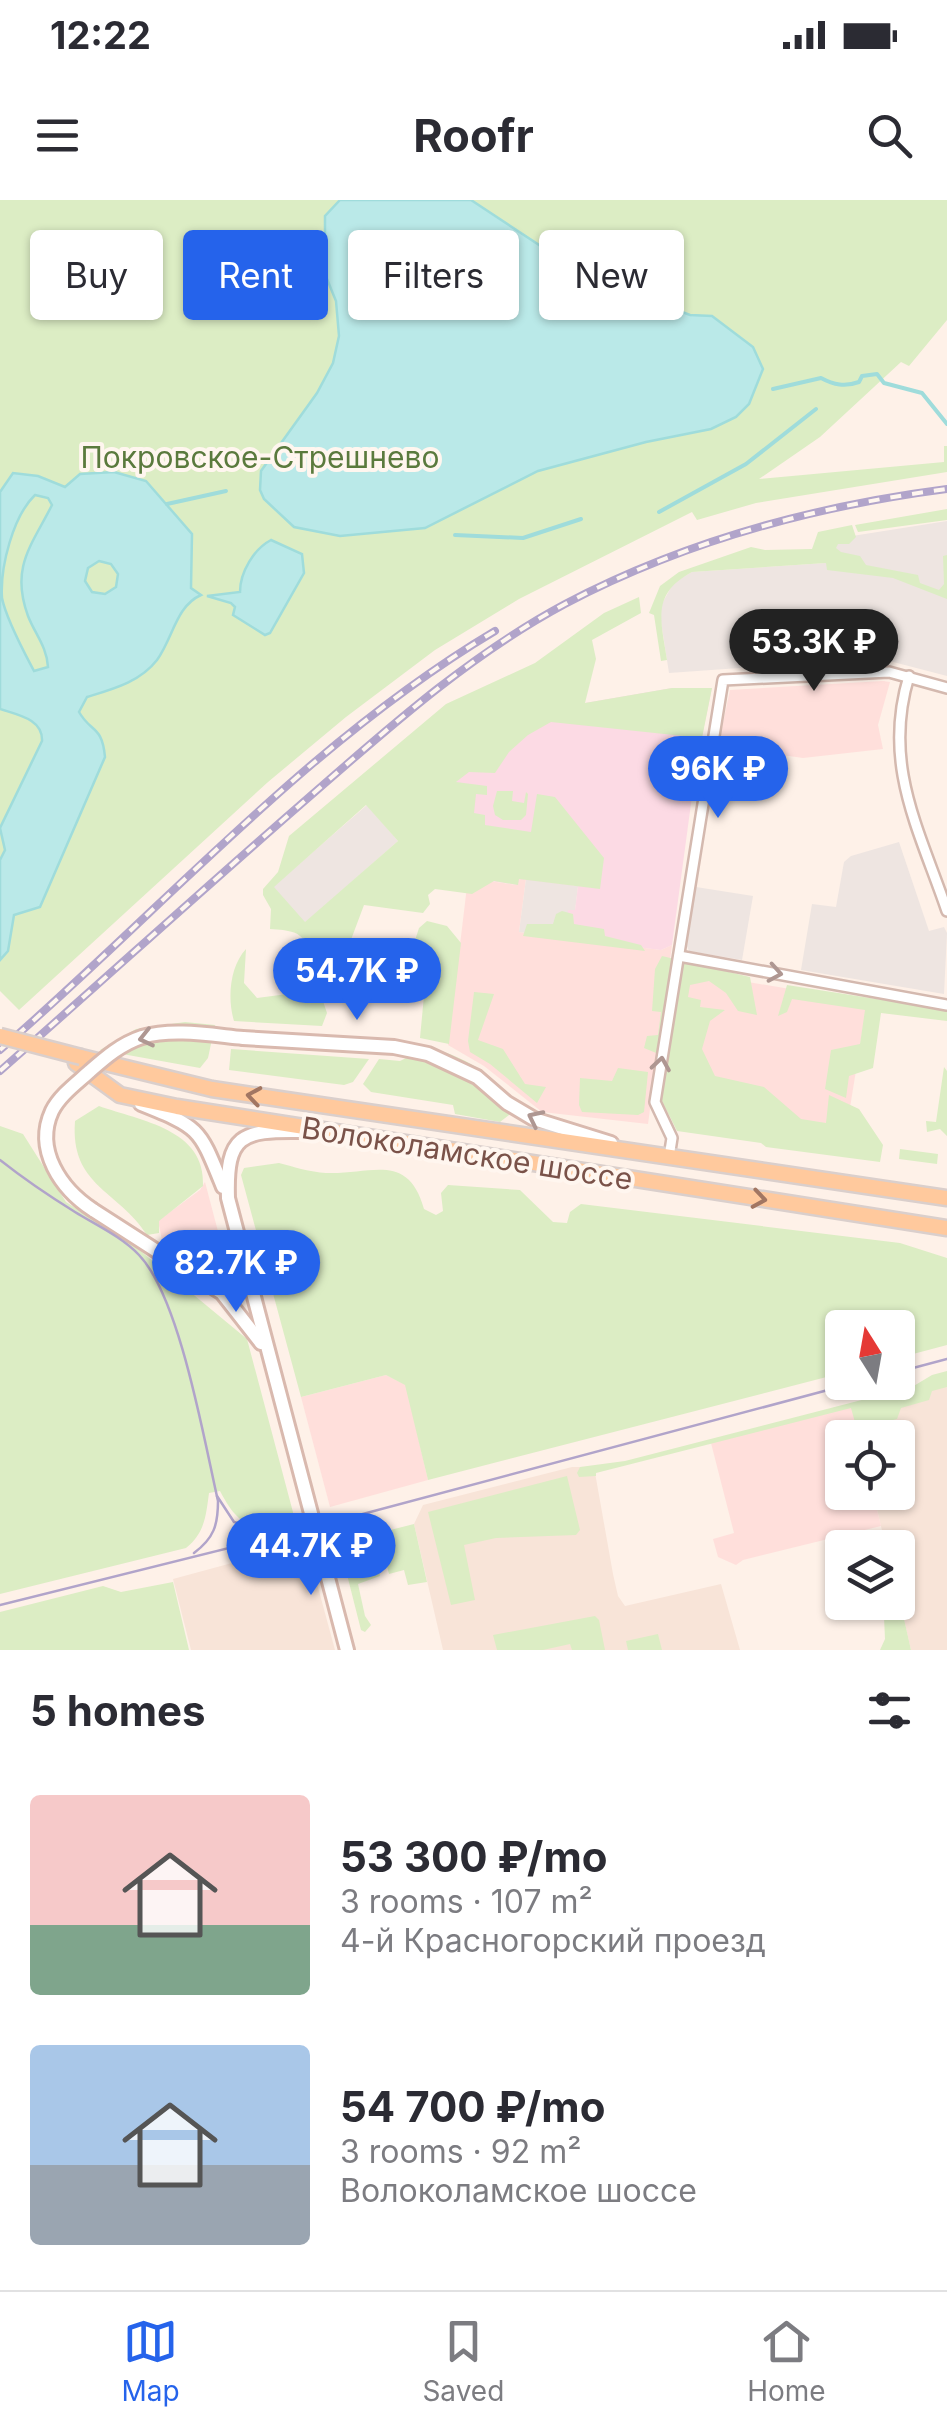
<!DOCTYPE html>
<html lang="en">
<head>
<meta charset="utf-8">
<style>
	:root { --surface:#fff; --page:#f7f7f7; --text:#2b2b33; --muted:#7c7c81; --line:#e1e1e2; --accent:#2563eb }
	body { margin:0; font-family:Inter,sans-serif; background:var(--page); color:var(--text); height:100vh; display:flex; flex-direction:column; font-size:38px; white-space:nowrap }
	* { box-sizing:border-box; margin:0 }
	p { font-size:32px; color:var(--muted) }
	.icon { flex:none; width:55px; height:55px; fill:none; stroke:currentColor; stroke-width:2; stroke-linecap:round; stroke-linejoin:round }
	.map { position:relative; height:1450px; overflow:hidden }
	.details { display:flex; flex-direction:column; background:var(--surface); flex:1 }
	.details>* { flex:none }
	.hud { position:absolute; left:30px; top:30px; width:888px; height:90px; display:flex; gap:20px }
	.needle { width:65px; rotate:349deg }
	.controls { position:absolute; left:825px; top:1110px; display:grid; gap:20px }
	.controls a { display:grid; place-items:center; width:90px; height:90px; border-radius:10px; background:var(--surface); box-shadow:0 2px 8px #0004; font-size:50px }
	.price { position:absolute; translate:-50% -85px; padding:0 22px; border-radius:35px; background:var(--accent); color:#fff; font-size:32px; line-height:65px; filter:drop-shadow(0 2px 5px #0008) }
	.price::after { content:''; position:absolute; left:50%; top:60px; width:30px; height:22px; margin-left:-15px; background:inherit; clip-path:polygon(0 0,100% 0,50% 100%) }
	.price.selected { background:#222; color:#fff }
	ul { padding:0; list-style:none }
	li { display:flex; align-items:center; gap:30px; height:250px; padding:0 30px }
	li span { display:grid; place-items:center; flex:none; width:280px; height:200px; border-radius:10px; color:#555 }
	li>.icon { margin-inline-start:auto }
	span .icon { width:120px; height:120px; fill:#fffc; stroke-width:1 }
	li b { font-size:42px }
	h2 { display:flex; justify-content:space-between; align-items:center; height:120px; padding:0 30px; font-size:42px }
	.pill { padding:0 35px; border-radius:10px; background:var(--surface); box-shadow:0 2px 8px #0004; font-size:35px; line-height:90px }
	.pill.selected { background:var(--accent); color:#fff }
	.status { display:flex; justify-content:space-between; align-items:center; height:70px; padding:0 50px; background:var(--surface); direction:ltr }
	.status svg { height:28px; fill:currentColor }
	header { display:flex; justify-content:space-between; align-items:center; height:130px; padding:0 30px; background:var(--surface); font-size:45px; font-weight:700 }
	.tabs { display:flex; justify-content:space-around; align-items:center; height:140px; border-top:2px solid var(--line); background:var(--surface); font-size:28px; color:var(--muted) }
	.tabs a { display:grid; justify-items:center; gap:5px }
	.tabs .selected { color:var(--accent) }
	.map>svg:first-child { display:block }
	.residential { fill:#f8e4d8 }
	.commercial { fill:#ffdfdb }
	.industrial { fill:#eee5e1 }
	.medical { fill:#fcdae4 }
	.green { fill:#dcedc4; fill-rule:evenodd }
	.water { fill:#bae9e8; stroke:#9fdcdb; stroke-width:2.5; fill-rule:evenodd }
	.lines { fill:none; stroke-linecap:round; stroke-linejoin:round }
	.stream { stroke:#9fdcdb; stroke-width:4 }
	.minor-casing { stroke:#d4b9af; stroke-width:14 }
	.secondary-casing { stroke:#d9b9ae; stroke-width:18 }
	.primary-casing { stroke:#dacfcc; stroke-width:19 }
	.minor { stroke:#fff; stroke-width:9 }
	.secondary { stroke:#fff; stroke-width:12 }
	.primary { stroke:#ffc99d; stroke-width:14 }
	.tram { stroke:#b1a4ca; stroke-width:2.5 }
	.rail-casing { stroke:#b1a4ca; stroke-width:8 }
	.rail { stroke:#fff6ef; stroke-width:4; stroke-dasharray:11; stroke-linecap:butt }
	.secondary-bridge-casing { stroke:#d9b9ae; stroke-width:18; stroke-linecap:butt }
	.primary-bridge-casing { stroke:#dacfcc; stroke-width:19; stroke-linecap:butt }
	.secondary-bridge { stroke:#fff; stroke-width:12 }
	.primary-bridge { stroke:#ffc99d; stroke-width:14 }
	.oneway { stroke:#af9792 }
	.oneway2 { stroke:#a27662 }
	.labels { text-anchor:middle; stroke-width:8; stroke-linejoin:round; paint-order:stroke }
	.park-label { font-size:30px; fill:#5a7a3d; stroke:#fff6ef }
	.street-label { font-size:30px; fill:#7a5249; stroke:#fff6ef }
</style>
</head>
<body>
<div class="status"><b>12:22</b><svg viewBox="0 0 49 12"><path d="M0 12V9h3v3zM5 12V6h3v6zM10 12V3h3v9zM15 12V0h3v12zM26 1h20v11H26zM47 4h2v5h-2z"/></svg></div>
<header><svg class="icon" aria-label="menu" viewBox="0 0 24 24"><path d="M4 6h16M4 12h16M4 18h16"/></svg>Roofr<svg class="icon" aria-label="search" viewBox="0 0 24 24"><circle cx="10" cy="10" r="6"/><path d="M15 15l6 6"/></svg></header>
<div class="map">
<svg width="947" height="1450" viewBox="0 0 947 1450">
	<rect width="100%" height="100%" fill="#fef1e8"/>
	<g class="residential">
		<path d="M947,1183V1450H911L898,1393V1348L886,1347L873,1293L898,1292V1238L859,1237L852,1207Z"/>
		<path d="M572,1267H594L613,1374L618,1396L625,1406L721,1384L740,1450H443L414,1324L423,1305Z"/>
		<path d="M306,1343L335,1450H191L173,1379Z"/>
	</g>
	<g class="commercial">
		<path d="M883,481L890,482L878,525L883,549L803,558L718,546L730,490Z"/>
		<path d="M468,678L517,685L519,678L526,679L519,732L661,750L672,745L648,924L542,912L484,866L448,845Z"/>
		<path d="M683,771L867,802L844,945L668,914L662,902Z"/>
		<path d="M205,982L220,1039L206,1043L190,1057L175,1052L162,1040L158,1021L200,990Z"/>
		<path d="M386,1175L406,1185L428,1280L330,1307L301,1197Z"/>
		<path d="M852,1207L859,1237L842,1238V1292L873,1293L881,1326L743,1360L736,1365L718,1357L713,1339L734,1333L711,1243Z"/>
	</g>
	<g class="industrial">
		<path d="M947,321V476L878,458L669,473L659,409L674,382L692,372L826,363L827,340Z"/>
		<path d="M367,605L398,641L305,723L273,687Z"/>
		<path d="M899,642L929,731L944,727L947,733L944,794L801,770L812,704L836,707L844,662L851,656Z"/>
		<path d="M526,679L578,686L575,711L569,710L564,738L519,732Z"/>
		<path d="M696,687L753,696L742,760L689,751L687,746Z"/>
	</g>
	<path class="medical" d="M672,488H712L701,541H695V574L672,745L661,750L564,738L568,710H575L578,686L519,679L518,685L440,674L455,583L499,532L585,503Z"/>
	<g class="green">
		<path d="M0,0H947V120L909,166L901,162L820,237L759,279L944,262V246H947V272L756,303L697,320L692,312L519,399L435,450L346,517L268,582L19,810L0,791Z"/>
		<path d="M947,309V320L858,332L855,325Z"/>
		<path d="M852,325L856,337L849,344H838L836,348L841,352L860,356L866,365L918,375L920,383L939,390L944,384L943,356L947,355V399L893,378L827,370L826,363L692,372C651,394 661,420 667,460L661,461L654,415L649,413L660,386L679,372L751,347L765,350L812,349L818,332Z"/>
		<path d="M639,397L641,413L592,440L596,459L585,503L672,488H712L702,538L551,522L528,535L509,552L495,573L469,572L456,582L487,586V595L476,594L474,613L485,615V625L531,632L537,594L555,597L604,658L600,689L519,679L518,685L494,681L472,694L435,689L428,695L430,704L423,713L364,705L349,745L408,762L419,728L427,721L447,726L461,743L449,844L420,838L425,785L329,788L321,795L327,813L322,826L234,821C227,798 230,766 246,749L244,783L257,798L295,793L313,775C304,739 310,731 270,729L271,709L263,695V689L278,672L289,636L446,504L535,463L604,413ZM366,605L398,641L305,722L274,687Z"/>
		<path d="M497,591H513L512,601L524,603L526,592L528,594L526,615L521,620H503L495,615L493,606Z"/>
		<path d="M562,711L573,714L574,724L604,729L605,736L641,745L645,751L523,736L527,724H553L556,714Z"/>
		<path d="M662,756L750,777L757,815L738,811L726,793L709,781L690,785L688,797L701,800L700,807L725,810L710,821L702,849L715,876L764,887L801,919L826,923L829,895L859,909L883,945L880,962L766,947L761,943L677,931L660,897L666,857L644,848L647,836L658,835L661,812L652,811L655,769Z"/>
		<path d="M787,785L947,810V821L881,813L873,868L849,876L846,898L825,889L831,850L860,844L865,810L792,799L787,812L778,816Z"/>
		<path d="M474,792L494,794L478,840L503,849L525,884L546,887L537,903L490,864L470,852L468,841Z"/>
		<path d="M185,822L215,825L208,858L200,868L100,850L136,829Z"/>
		<path d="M416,844C456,853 499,871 513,912L500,922L455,914L453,905L371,892L363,884L379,859L400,861L412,855Z"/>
		<path d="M231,849L369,859L353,882L344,885L229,870Z"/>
		<path d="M944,867L947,871V936L940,929L927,932L926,921L936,922Z"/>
		<path d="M618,868L648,872L644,912L638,915L582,912L579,905L580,878L612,881Z"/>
		<path d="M99,906C141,921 206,929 203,986L159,1021V1033L147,1035C118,990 70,986 75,921Z"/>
		<path d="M0,926L23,934L66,1002L131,1043L247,1139L294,1316L292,1320C252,1330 240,1329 220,1291L209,1293C206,1315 205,1333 186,1348L0,1394Z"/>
		<path d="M900,949L938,954L937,964L899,959Z"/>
		<path d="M279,963C294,967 310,972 326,973C370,975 408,951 424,1009L436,1015L443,1011L441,993L448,985L520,990L553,1022L567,1023L570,1012L581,1004L900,1043L947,1058V1145L898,1158V1128H842V1173L428,1280L405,1185L386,1175L301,1197L241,975L244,968Z"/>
		<path d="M219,1041L229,1069L221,1073L193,1059L205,1045Z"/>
		<path d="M947,1171V1187L932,1191L929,1200L901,1208L897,1219L864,1228L856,1226L851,1208L596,1273V1276L579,1277L577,1273L580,1267L625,1261L912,1187L932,1175Z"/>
		<path d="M567,1276L580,1330L576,1335L496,1338L464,1345L475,1400L451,1405L428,1312Z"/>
		<path d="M414,1324L427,1382L408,1385L404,1370L389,1374L380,1339L373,1336L372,1342L380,1376L358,1384L365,1416L371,1425L365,1432L361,1430L339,1343Z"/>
		<path d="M173,1382L189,1450H0V1412L103,1386L121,1392Z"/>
		<path d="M902,1410L911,1450H880L885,1439L884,1417Z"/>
		<path d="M595,1416L599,1420L605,1450H572L570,1444L543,1450H497L493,1435Z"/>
		<path d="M658,1434L662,1450H628L626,1441Z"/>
	</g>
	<g class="water">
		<path d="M340,0H471L621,99L656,102L690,115L712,116L753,147L763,169L749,204L736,217L711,229L646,242L538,271L425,328L340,336L294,327L264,299L260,290L261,271L317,193L333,163L339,136L336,101L325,74V16Z"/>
		<path d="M114,272L146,281L192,334L191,388L201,395C176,406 173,438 157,460C140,482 113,489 87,497L79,512C91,533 102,525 105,557L40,707L14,715L8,751L0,760V660L5,650L0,628L42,541C43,519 18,515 0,509V292L13,273L38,276L65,287L80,274ZM35,295L48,298L52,305C32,345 10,367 28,416C35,434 47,447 48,467L34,471C24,452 6,419 2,398C0,367 13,316 35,295ZM99,361L111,364L118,374L116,387L105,394L92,392L85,381L88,368Z"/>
		<path d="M271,340L302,354L304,373L270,433L265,435L233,415L235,407L231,403L207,396L240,392C240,372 254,349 271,340Z"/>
	</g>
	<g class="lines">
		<g class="stream">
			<path d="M773,189L821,178C834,185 845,187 859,182L862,176L877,174L884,183L922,193L947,224"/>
			<path d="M167,304L226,291"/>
			<path d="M659,312L746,264L816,209"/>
			<path d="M455,335L523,338L581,319"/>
		</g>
		<g class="minor-casing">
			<g id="minor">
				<path d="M909,476C882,564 919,629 947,711"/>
				<path d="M679,756L947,805"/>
				<path d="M669,957L672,938L655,902L723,480L889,472L947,488"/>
			</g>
		</g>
		<g class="secondary-casing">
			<g id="secondary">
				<path d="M243,838L394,847L428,854L477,877L507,903L534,919L611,943"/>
				<path d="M141,904C201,928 199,928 223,987"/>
				<path d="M301,931C241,930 226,935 228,998L347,1450"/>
				<path d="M93,1010L222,1093L261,1143"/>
				<path d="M210,1084L234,1079L245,1066"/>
			</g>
		</g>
		<g class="primary-casing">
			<g id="primary">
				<path d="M81,857L212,889L947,998"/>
				<path d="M76,863L120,895L177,907L947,1028"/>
			</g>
		</g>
		<use href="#minor" class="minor"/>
		<use href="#secondary" class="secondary"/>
		<use href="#primary" class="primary"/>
		<g class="tram">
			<path d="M0,960C24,979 49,996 75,1012C96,1025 122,1037 139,1055C180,1098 204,1240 218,1301C218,1325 214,1338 194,1353"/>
			<path d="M898,1172L947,1159"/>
			<path d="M217,1296L234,1322L267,1330"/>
			<path d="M0,1405L329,1323L858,1182"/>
		</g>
		<g class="rail-casing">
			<g id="rail">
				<path d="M0,850C164,708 307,543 495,431"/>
				<path d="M0,871C100,783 199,693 300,605C384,532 466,457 565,404C683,342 815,306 947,289"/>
			</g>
		</g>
		<use href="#rail" class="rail"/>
		<g class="secondary-bridge-casing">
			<path id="secondary-bridge" d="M93,1010C61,989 34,950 52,911C60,895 77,883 90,871C106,857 121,844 142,837C173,828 211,835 243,838"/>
		</g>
		<g class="primary-bridge-casing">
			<path id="primary-bridge" d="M0,836L81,857"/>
		</g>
		<use href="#secondary-bridge" class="secondary-bridge"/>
		<use href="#primary-bridge" class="primary-bridge"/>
	</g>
	<defs><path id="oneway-chevron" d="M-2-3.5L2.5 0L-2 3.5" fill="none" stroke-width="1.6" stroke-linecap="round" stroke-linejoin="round" transform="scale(2.5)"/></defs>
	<g class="oneway">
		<use href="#oneway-chevron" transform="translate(775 773) rotate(10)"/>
		<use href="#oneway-chevron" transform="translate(146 838) rotate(167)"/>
		<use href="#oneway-chevron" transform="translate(661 864) rotate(-81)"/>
		<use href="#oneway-chevron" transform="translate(535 918) rotate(-154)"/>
	</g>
	<g class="oneway2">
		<use href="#oneway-chevron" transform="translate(254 896) rotate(-171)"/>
		<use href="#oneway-chevron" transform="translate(759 999) rotate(9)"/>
	</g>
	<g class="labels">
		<g class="park-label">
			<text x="260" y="268">Покровское-Стрешнево</text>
		</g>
		<g class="street-label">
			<text transform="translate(467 954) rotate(9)" y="10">Волоколамское шоссе</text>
		</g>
	</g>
</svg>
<div class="controls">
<a><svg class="needle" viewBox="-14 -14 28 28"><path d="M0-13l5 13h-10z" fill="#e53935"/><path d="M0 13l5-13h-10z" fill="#7c7c81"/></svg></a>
<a><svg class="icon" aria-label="locate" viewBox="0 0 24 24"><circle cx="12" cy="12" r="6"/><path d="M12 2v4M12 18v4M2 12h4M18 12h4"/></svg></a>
<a><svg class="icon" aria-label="layers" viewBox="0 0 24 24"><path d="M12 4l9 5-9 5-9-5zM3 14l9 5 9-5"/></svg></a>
</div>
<b class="price selected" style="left:814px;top:494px">53.3K ₽</b>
<b class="price" style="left:718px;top:621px">96K ₽</b>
<b class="price" style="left:357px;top:823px">54.7K ₽</b>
<b class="price" style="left:236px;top:1115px">82.7K ₽</b>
<b class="price" style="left:311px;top:1398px">44.7K ₽</b>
<div class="hud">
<a class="pill">Buy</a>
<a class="pill selected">Rent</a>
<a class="pill">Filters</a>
<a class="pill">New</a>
</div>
</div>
<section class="details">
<h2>5 homes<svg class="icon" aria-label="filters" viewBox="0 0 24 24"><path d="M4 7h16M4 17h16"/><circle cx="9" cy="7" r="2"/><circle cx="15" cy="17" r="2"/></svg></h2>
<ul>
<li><span style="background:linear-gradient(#f6c9c9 65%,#7fa58c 0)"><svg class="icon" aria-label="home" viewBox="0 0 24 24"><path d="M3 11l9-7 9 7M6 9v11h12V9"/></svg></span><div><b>53 300 ₽/mo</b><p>3 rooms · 107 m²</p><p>4-й Красногорский проезд</p></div></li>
<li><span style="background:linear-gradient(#a9c7e8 60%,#9aa5b1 0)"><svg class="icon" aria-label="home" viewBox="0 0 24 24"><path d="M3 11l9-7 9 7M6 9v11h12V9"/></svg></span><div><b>54 700 ₽/mo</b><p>3 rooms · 92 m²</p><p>Волоколамское шоссе</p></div></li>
</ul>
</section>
<nav class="tabs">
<a class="selected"><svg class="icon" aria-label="map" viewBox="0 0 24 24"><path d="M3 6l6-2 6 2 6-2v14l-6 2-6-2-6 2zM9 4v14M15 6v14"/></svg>Map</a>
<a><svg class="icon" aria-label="saved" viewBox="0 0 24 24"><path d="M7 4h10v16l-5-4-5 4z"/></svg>Saved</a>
<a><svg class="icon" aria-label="home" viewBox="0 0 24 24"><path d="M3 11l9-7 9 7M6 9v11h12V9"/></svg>Home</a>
</nav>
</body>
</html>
